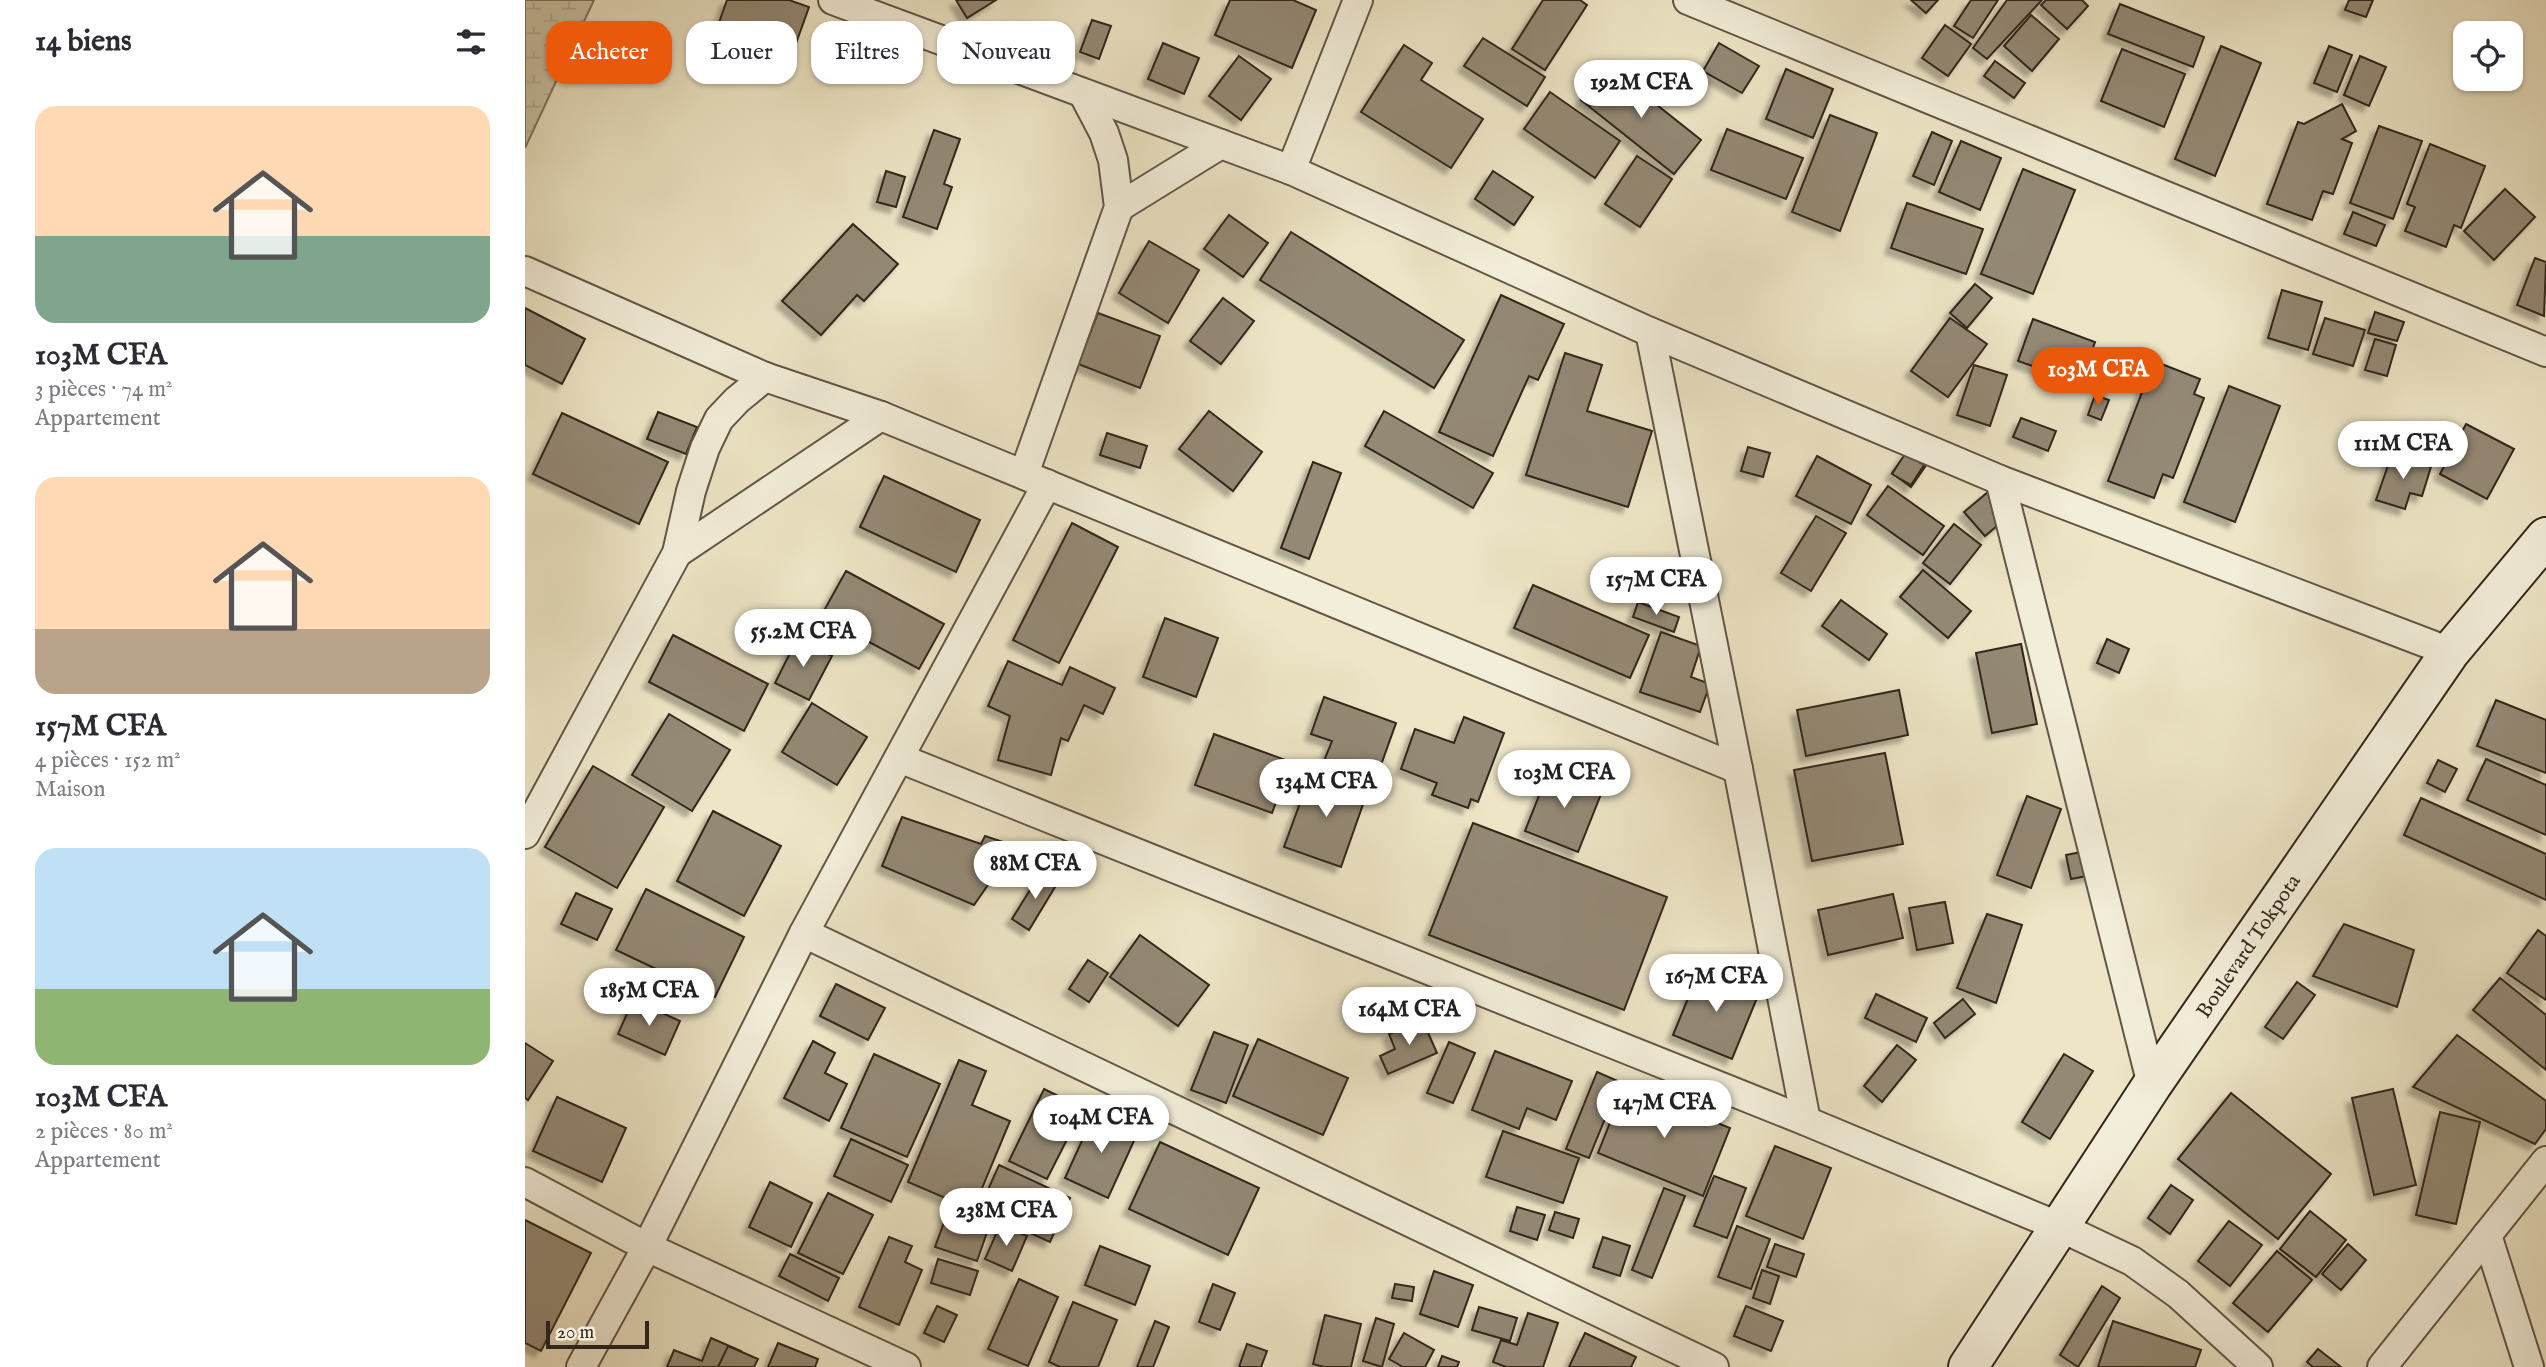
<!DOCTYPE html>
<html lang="fr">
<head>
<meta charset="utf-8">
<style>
	:root { --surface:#fff; --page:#f7f7f7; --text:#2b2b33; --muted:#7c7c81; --accent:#ea580c }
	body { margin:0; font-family:"IM FELL English",serif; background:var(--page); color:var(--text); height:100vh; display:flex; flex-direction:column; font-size:26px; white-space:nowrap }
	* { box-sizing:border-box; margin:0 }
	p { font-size:23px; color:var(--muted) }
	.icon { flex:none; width:38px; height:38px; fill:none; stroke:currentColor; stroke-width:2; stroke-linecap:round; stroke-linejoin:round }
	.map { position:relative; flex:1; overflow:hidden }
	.side { display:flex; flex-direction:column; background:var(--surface); width:525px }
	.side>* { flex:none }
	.guide { position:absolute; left:21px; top:21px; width:665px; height:63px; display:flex; gap:14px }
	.tools { position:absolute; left:1928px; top:21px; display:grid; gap:14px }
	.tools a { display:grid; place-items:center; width:70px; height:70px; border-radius:14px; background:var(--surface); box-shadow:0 2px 5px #0004; font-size:35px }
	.scale { position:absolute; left:21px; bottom:18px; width:103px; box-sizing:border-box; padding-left:7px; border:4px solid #33261d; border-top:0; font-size:19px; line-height:24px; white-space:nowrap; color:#33261d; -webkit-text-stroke:5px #f3eeda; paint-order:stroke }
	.price { position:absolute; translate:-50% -60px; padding:0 16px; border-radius:24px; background:#fff; color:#222; font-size:23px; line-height:46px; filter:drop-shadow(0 2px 4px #0008) }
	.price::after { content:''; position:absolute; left:50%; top:42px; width:21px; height:16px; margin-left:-10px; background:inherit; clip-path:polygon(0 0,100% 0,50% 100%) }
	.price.on { background:var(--accent); color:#fff }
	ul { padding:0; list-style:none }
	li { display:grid; align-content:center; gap:14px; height:371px; padding:0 35px }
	li span { display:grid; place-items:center; height:217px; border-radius:21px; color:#555 }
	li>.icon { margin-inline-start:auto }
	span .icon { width:126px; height:126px; fill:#fffc; stroke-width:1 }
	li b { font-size:30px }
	h2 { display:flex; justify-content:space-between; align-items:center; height:84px; padding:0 35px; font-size:30px }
	.pill { padding:0 24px; border-radius:21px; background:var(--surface); box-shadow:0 2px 5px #0004; font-size:24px; line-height:63px }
	.pill.on { background:var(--accent); color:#fff }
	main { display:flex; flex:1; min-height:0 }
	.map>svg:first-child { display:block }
	.wetland { fill:url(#wetland-marsh); stroke:#807663; stroke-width:2 }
	.building { fill:#948975; stroke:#33261d; stroke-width:2; filter:url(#shadow) }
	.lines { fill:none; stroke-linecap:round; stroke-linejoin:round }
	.street-casing { stroke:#625647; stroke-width:32 }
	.secondary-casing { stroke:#33261d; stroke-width:42 }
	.street { stroke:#f3eeda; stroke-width:28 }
	.secondary { stroke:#f3eeda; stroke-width:38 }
	.labels { text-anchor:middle; stroke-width:6; stroke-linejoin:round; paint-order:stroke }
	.street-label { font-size:21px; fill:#33261d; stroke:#f3eeda }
</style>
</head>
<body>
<main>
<section class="side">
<h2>14 biens<svg class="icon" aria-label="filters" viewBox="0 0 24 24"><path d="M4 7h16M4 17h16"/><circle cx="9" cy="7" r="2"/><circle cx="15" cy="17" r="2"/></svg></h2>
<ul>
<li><span style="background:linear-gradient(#ffd9b3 60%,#7fa58c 0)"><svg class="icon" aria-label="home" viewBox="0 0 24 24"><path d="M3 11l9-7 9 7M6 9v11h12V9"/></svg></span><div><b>103M CFA</b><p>3 pièces · 74 m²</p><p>Appartement</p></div></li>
<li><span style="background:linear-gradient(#ffd9b3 70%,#b9a48a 0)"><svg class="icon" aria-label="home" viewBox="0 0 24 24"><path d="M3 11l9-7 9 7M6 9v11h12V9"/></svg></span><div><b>157M CFA</b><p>4 pièces · 152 m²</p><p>Maison</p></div></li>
<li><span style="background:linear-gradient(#bfe0f5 65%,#8fb573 0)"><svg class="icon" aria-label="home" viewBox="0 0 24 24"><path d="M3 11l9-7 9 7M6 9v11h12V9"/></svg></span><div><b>103M CFA</b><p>2 pièces · 80 m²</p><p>Appartement</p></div></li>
</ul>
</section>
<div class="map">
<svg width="2021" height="1367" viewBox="0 0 2021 1367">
	<defs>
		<pattern id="wetland-marsh" width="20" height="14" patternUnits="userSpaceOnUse" patternTransform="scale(1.75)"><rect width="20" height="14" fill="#cdc5a9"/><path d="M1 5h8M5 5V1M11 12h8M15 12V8" fill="none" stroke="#b0a991"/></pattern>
		<filter id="shadow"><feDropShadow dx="-6" dy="6" stdDeviation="2" flood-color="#0004"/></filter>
	</defs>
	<rect width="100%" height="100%" fill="#ede5c6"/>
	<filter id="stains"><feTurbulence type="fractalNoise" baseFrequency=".00286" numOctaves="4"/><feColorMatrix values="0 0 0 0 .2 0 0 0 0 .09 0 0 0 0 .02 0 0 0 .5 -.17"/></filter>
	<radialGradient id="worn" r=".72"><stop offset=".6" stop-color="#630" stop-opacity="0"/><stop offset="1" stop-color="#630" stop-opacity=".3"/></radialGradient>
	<path class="wetland" d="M0,0H69L0,148Z"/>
	<g class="building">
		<path d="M202,0H264L284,7L265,60L190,34Z"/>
		<path d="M431,0H471L442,18Z"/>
		<path d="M705,0H768L791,10L767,68L690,35Z"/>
		<path d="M1018,0H1055L1062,5L1020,70L987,49Z"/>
		<path d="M1386,0H1413L1401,13Z"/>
		<path d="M1446,0H1473L1448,38L1429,26Z"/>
		<path d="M1482,0H1517L1462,59L1448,48Z"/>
		<path d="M1521,0H1557L1563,6L1542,29L1516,5Z"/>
		<path d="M1824,0H1848L1841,17L1820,10Z"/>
		<path d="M1595,4L1679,37L1668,67L1583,34Z"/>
		<path d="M1506,15L1534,39L1507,71L1479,46Z"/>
		<path d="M567,20L586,26L574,59L555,52Z"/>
		<path d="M1420,25L1446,44L1423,76L1397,58Z"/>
		<path d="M178,34L234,52L228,69L172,51Z"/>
		<path d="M958,38L1020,77L1002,106L939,66Z"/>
		<path d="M638,43L674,58L659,94L623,79Z"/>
		<path d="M1194,43L1234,66L1217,93L1178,71Z"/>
		<path d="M879,45L907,63L896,80L958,119L926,168L836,112Z"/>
		<path d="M1696,46L1736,63L1690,176L1650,159Z"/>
		<path d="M1804,46L1827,55L1812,92L1789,83Z"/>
		<path d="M1597,49L1660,74L1639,127L1576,101Z"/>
		<path d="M714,56L746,79L716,120L684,96Z"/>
		<path d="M1835,56L1861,67L1844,106L1819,95Z"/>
		<path d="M1470,61L1500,83L1489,98L1459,76Z"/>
		<path d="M1083,66L1176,140L1149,174L1056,100Z"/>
		<path d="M1261,69L1308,89L1288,138L1241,119Z"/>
		<path d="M1025,92L1095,141L1070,178L999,129Z"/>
		<path d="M1817,104L1831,131L1817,139L1827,143L1808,194L1798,191L1787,220L1742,204L1773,122L1779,124Z"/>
		<path d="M1305,115L1352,133L1315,231L1267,212Z"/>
		<path d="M1854,126L1897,141L1868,219L1825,203Z"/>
		<path d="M1202,129L1278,158L1261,199L1186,170Z"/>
		<path d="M409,130L435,139L419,184L427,187L412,229L378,217Z"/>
		<path d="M1407,132L1427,141L1409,185L1388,176Z"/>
		<path d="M1436,141L1476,158L1455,210L1414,192Z"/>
		<path d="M1905,144L1960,166L1936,228L1929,225L1921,247L1880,231L1890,207L1882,204Z"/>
		<path d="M1112,156L1147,179L1115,227L1080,204Z"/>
		<path d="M1498,169L1550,190L1508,294L1456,274Z"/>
		<path d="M361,171L380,177L371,207L352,202Z"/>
		<path d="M968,171L1008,197L989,225L950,199Z"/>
		<path d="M1980,189L2010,217L1969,260L1939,231Z"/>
		<path d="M1382,203L1458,229L1441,274L1366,248Z"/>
		<path d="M1828,212L1860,225L1851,246L1819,234Z"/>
		<path d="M704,215L743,243L718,277L679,249Z"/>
		<path d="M328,224L373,264L339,301L332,295L296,335L257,301Z"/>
		<path d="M766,232L939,340L909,388L735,280Z"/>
		<path d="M624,241L674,270L643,323L594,293Z"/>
		<path d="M2010,258L2021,262L2019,316L1992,305Z"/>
		<path d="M1450,284L1467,298L1442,328L1425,313Z"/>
		<path d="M1757,290L1797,302L1783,350L1743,338Z"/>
		<path d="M976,295L1039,324L1013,380L1004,376L968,456L914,432Z"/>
		<path d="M698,298L729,321L696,364L665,341Z"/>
		<path d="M0,308L60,339L37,384L0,365Z"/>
		<path d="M1850,312L1879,322L1872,341L1843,333Z"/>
		<path d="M573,313L635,336L615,388L553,364Z"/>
		<path d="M1425,318L1462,344L1423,397L1386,371Z"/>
		<path d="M1800,318L1840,330L1828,366L1788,354Z"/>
		<path d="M1508,319L1570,342L1555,383L1493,361Z"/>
		<path d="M1850,339L1871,345L1862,376L1840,370Z"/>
		<path d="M1040,353L1077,365L1062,411L1127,431L1103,507L1001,475Z"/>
		<path d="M1629,361L1675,379L1669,394L1679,398L1648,478L1638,474L1629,498L1583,481Z"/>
		<path d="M1449,365L1482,375L1465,426L1432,415Z"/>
		<path d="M1704,386L1755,406L1710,522L1659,502Z"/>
		<path d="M1570,395L1584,400L1576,420L1563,415Z"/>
		<path d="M684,411L737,452L708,491L654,449Z"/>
		<path d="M859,411L968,473L948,508L840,446Z"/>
		<path d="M133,412L172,427L161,454L122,439Z"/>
		<path d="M37,413L143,462L114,524L8,474Z"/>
		<path d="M1496,418L1531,431L1523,451L1488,437Z"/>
		<path d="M1941,424L1989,449L1962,499L1915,474Z"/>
		<path d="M582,433L622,446L615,468L575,455Z"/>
		<path d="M1223,447L1245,453L1238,477L1216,471Z"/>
		<path d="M1383,451L1402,464L1386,487L1367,473Z"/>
		<path d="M1380,454L1399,465L1386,485L1367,474Z"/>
		<path d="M1867,454L1906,467L1897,496L1885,493L1880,509L1851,500Z"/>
		<path d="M1292,456L1346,485L1326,524L1271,496Z"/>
		<path d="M788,462L816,473L784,559L756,548Z"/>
		<path d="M359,476L455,520L431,572L335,527Z"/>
		<path d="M1363,486L1419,526L1398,555L1342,515Z"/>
		<path d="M1463,492L1484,516L1460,536L1439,512Z"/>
		<path d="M1291,516L1321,533L1286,591L1256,573Z"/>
		<path d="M547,523L593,547L534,663L488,640Z"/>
		<path d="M1429,524L1456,545L1425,584L1398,563Z"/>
		<path d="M1398,570L1446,611L1423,638L1375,597Z"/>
		<path d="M321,571L419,624L394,669L296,616Z"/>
		<path d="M1008,585L1124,635L1105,678L989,628Z"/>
		<path d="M1316,600L1362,634L1344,660L1297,626Z"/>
		<path d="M1113,602L1154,617L1149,632L1108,617Z"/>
		<path d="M640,618L693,638L671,697L618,677Z"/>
		<path d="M1136,632L1176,646L1166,677L1185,684L1175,712L1115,692Z"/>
		<path d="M148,635L243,684L219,731L124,682Z"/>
		<path d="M272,639L307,656L284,700L250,683Z"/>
		<path d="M1582,639L1604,649L1594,673L1572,663Z"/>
		<path d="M1496,644L1512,724L1467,733L1451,653Z"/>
		<path d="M483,661L537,685L545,667L590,688L578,714L559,705L543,741L536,738L526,775L473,760L485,716L463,706Z"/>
		<path d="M1374,690L1383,735L1281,756L1272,710Z"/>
		<path d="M799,697L871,723L851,779L799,761L807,741L786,734Z"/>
		<path d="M1971,700L2021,720V773L1952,746Z"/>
		<path d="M287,703L342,737L312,785L257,752Z"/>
		<path d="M144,714L205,750L167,811L107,775Z"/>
		<path d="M939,717L979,733L953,802L946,799L943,808L907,795L912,783L876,769L890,729L929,743Z"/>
		<path d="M689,734L766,762L747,813L670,785Z"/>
		<path d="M1360,753L1378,844L1287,861L1269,770Z"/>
		<path d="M1961,759L2021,785V835L1942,800Z"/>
		<path d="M1913,760L1932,769L1920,792L1902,783Z"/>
		<path d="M68,766L139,807L92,888L20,847Z"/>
		<path d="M1025,768L1078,789L1053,852L1000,831Z"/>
		<path d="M787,770L843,790L816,867L759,847Z"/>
		<path d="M1502,796L1536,809L1506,888L1472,875Z"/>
		<path d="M1896,798L2021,854V900L1879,835Z"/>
		<path d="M188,811L256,846L219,916L152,881Z"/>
		<path d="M377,817L456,844L460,836L490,846L449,905L357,866Z"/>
		<path d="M948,823L1142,897L1099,1010L904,935Z"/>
		<path d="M1561,851L1567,875L1546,879L1541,855Z"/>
		<path d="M516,872L533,882L504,930L487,919Z"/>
		<path d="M121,889L219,937L190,997L91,950Z"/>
		<path d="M51,893L87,909L72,940L36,924Z"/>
		<path d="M1368,894L1378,938L1303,955L1293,910Z"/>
		<path d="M1420,902L1428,943L1392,950L1384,908Z"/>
		<path d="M1462,914L1497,925L1471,1003L1432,988Z"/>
		<path d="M1819,924L1889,950L1872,1007L1788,976Z"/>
		<path d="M2013,930L2021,936V1000L1982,973Z"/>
		<path d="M615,935L684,985L653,1026L585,977Z"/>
		<path d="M563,960L583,973L564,1002L544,989Z"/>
		<path d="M1175,969L1234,993L1207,1059L1148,1035Z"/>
		<path d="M1975,978L2021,1015V1070L1948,1010Z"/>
		<path d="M1772,982L1790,995L1758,1039L1740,1027Z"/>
		<path d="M311,984L360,1008L343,1040L295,1016Z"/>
		<path d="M1351,994L1402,1018L1391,1042L1340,1018Z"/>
		<path d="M1438,999L1450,1014L1420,1038L1409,1023Z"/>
		<path d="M108,1000L155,1021L140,1055L93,1034Z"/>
		<path d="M897,1019L912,1053L863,1074L855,1056L870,1049L864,1034Z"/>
		<path d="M689,1032L723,1045L701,1103L666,1090Z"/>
		<path d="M1932,1035L2021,1101V1129L2010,1144L1888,1087Z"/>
		<path d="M733,1039L823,1078L798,1135L708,1096Z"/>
		<path d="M288,1041L310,1053L300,1073L322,1084L304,1121L259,1098Z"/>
		<path d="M924,1042L950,1053L928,1103L902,1093Z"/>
		<path d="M0,1043L28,1061L3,1100L0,1098Z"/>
		<path d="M1372,1045L1391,1060L1357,1102L1339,1086Z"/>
		<path d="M970,1051L1047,1081L1031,1120L1002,1108L994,1129L947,1110Z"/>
		<path d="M349,1054L415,1084L382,1157L316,1128Z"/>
		<path d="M1539,1054L1568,1071L1525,1139L1497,1122Z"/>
		<path d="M434,1060L461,1071L447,1105L485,1121L448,1210L383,1182Z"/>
		<path d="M1072,1072L1095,1082L1064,1158L1041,1149Z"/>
		<path d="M1100,1085L1205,1128L1178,1196L1073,1153Z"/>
		<path d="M519,1089L558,1108L522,1179L484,1161Z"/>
		<path d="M1868,1089L1891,1185L1849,1195L1827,1098Z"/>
		<path d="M1706,1093L1806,1174L1753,1239L1653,1159Z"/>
		<path d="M32,1097L101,1128L77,1182L8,1151Z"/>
		<path d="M570,1112L613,1132L583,1198L540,1178Z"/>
		<path d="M1915,1112L1955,1122L1931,1224L1891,1215Z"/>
		<path d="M978,1131L1054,1158L1038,1203L961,1177Z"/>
		<path d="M326,1139L383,1165L366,1202L309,1176Z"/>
		<path d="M635,1142L734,1188L703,1255L604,1209Z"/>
		<path d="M1250,1146L1306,1168L1278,1239L1221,1216Z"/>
		<path d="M474,1165L545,1198L525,1242L454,1210Z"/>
		<path d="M1189,1176L1221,1188L1202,1238L1169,1226Z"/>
		<path d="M245,1182L287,1203L266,1247L224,1227Z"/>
		<path d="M1646,1185L1668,1200L1645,1234L1623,1218Z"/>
		<path d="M1139,1188L1160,1196L1127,1278L1107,1270Z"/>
		<path d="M303,1193L348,1215L318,1274L273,1253Z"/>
		<path d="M425,1206L466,1221L452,1261L410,1247Z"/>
		<path d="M992,1207L1020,1215L1012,1240L985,1231Z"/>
		<path d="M1785,1211L1821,1240L1791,1277L1755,1249Z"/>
		<path d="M1030,1212L1054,1219L1048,1238L1024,1230Z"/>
		<path d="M0,1220L66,1253L16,1351L0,1343Z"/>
		<path d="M1704,1221L1737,1245L1705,1286L1673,1261Z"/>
		<path d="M475,1225L502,1236L487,1271L460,1259Z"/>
		<path d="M1212,1226L1245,1239L1226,1289L1193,1277Z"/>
		<path d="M364,1237L387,1246L380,1262L397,1270L374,1325L334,1307Z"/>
		<path d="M1078,1237L1105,1246L1095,1276L1068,1267Z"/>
		<path d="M1250,1244L1279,1254L1271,1277L1242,1267Z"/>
		<path d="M1823,1244L1841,1260L1816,1290L1797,1274Z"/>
		<path d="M575,1246L625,1266L610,1305L560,1285Z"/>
		<path d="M1752,1251L1787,1280L1743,1332L1708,1303Z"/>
		<path d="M265,1254L314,1278L303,1301L254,1276Z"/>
		<path d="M413,1259L453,1271L445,1295L406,1283Z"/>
		<path d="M1237,1270L1254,1276L1245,1304L1228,1298Z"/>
		<path d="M909,1271L948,1285L933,1327L895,1314Z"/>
		<path d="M494,1279L533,1297L503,1366L463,1349Z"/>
		<path d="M688,1284L710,1293L695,1330L674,1322Z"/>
		<path d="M870,1284L889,1287L887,1301L867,1298Z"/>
		<path d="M1577,1286L1595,1298L1553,1367L1535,1355Z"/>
		<path d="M548,1302L592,1320L573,1367H535L524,1362Z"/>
		<path d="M412,1306L432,1315L419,1342L399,1333Z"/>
		<path d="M1221,1306L1258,1321L1246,1351L1209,1336Z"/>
		<path d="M954,1307L992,1318L985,1341L947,1330Z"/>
		<path d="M1003,1313L1033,1323L1018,1367H981L968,1362L976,1340L992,1345Z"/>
		<path d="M800,1315L836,1324L826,1367H799L788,1364Z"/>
		<path d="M851,1318L869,1324L857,1367L838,1361Z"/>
		<path d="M630,1321L644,1327L628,1367H612Z"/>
		<path d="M1588,1321L1676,1350L1670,1367H1573Z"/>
		<path d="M879,1333L909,1350L900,1367H878L864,1359Z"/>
		<path d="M1060,1333L1111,1357L1106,1367H1044Z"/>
		<path d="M186,1338L216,1351L210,1367H142L149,1350L177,1361Z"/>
		<path d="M253,1343L293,1359L290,1367H243Z"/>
		<path d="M722,1344L742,1351L736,1367H714Z"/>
		<path d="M203,1346L233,1359L229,1367H193Z"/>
		<path d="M1793,1349L1816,1367H1788L1782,1362Z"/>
		<path d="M917,1356L934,1362L932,1367H913Z"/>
	</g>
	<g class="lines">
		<g class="street-casing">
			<g id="street">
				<path d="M308,0L766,170L1125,332L1475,480L1925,652"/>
				<path d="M1163,0L2021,352"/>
				<path d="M766,170L833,0"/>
				<path d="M594,207L696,144"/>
				<path d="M0,271L240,377L356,416L1213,769"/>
				<path d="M1125,332L1213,769L1281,1121"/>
				<path d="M499,474L594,207L588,160L579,133L558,93"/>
				<path d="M1475,480L1627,1085"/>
				<path d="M152,553L356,416"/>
				<path d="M374,758L1281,1121L1535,1227L1607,1261L1653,1294L1733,1367"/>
				<path d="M0,834L152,553L166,491L180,448L194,419L212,400L240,377"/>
				<path d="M279,933L1189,1367"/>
				<path d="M0,1182L122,1247L381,1367"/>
				<path d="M1962,1235L2004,1367"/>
				<path d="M56,1367L122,1247L279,933L522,484"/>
				<path d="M1857,1367L2021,1161"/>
			</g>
		</g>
		<g class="secondary-casing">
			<path id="secondary" d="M1443,1367L1627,1085L1925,652L2021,537"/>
		</g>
		<use href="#street" class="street"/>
		<use href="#secondary" class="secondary"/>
	</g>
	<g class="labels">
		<g class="street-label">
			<text transform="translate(1723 946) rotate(-56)" y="7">Boulevard Tokpota</text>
		</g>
	</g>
	<rect width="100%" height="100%" filter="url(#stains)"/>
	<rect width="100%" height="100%" fill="url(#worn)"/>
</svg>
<div class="tools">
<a><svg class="icon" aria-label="locate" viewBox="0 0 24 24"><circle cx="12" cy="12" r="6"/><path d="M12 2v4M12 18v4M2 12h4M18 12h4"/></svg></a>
</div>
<div class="scale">20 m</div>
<b class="price" style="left:1116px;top:120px">192M CFA</b>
<b class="price on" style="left:1573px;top:407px">103M CFA</b>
<b class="price" style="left:1878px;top:481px">111M CFA</b>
<b class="price" style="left:1131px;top:617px">157M CFA</b>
<b class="price" style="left:278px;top:669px">55.2M CFA</b>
<b class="price" style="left:1039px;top:810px">103M CFA</b>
<b class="price" style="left:801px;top:819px">134M CFA</b>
<b class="price" style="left:510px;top:901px">88M CFA</b>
<b class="price" style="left:1191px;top:1014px">167M CFA</b>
<b class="price" style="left:124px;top:1028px">185M CFA</b>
<b class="price" style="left:884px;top:1047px">164M CFA</b>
<b class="price" style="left:1139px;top:1140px">147M CFA</b>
<b class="price" style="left:576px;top:1155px">104M CFA</b>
<b class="price" style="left:481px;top:1248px">238M CFA</b>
<div class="guide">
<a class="pill on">Acheter</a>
<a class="pill">Louer</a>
<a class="pill">Filtres</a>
<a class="pill">Nouveau</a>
</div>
</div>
</main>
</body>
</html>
